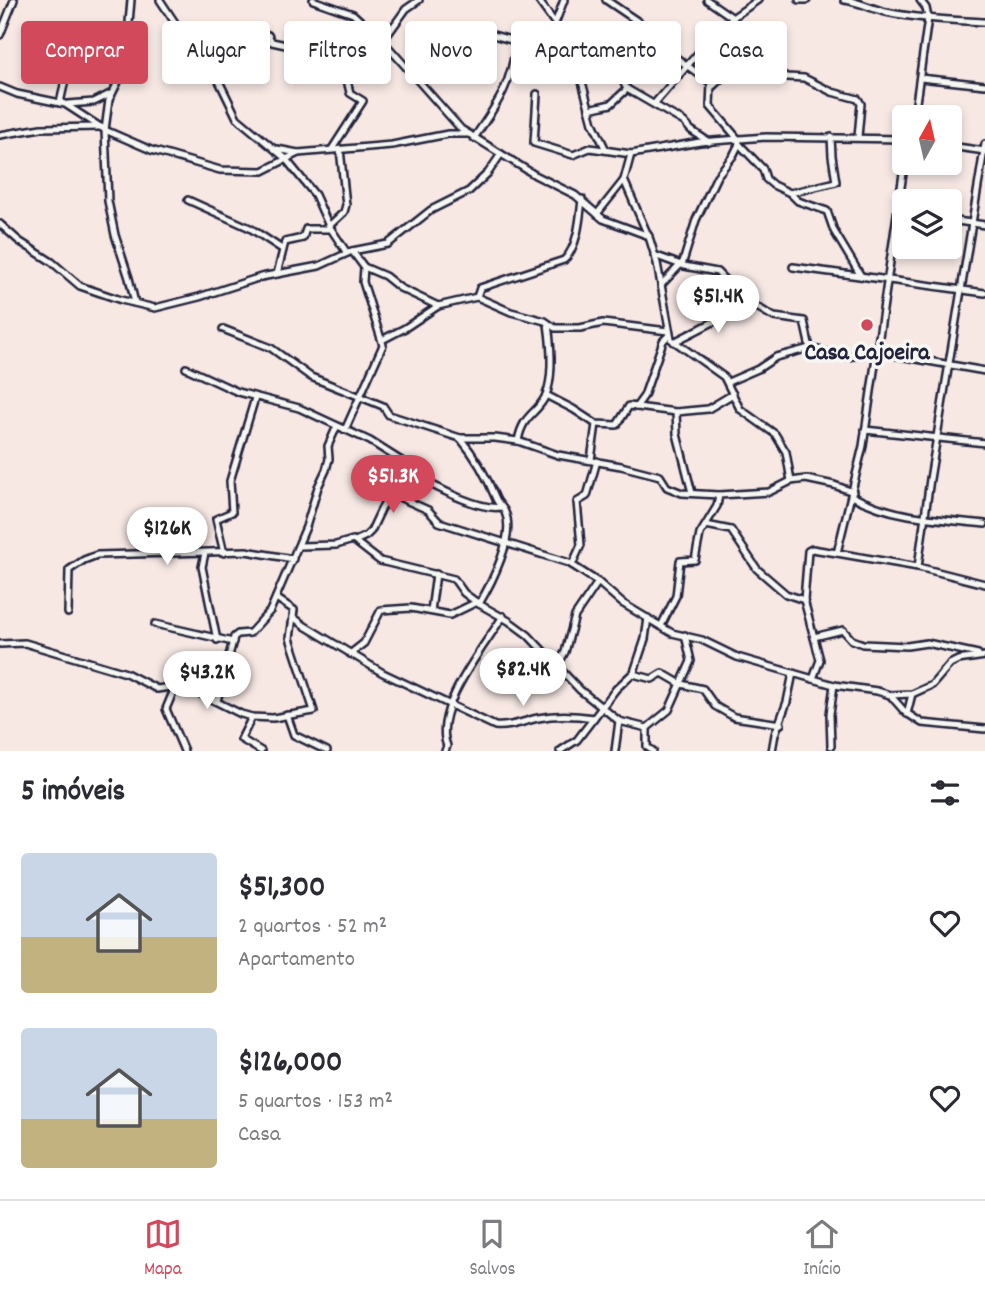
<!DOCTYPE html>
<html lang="pt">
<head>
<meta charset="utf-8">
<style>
	:root { --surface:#fff; --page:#f2f2f3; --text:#2b2b33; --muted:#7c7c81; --line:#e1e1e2; --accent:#d1495b }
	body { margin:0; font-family:Dekko,sans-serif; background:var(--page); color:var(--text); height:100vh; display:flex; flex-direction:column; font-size:26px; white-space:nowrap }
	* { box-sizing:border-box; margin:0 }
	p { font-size:23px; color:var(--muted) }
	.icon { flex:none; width:38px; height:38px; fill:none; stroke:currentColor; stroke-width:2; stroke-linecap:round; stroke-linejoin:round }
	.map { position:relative; height:751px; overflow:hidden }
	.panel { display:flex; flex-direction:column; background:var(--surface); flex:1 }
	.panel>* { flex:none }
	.banner { position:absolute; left:21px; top:21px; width:943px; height:63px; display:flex; gap:14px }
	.needle { width:46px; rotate:8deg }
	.tools { position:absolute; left:892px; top:105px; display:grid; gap:14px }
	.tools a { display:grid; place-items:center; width:70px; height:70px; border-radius:7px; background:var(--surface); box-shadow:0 4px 10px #0003; font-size:35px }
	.price { position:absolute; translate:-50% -60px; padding:0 16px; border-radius:24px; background:#fff; color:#222; font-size:23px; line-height:46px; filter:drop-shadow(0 2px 4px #0008) }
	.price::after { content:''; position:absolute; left:50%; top:42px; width:21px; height:16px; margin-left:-10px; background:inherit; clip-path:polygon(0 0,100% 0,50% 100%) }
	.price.current { background:var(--accent); color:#fff }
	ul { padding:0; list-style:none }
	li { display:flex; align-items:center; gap:21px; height:175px; padding:0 21px }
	li span { display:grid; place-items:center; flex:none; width:196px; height:140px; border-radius:7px; color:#555 }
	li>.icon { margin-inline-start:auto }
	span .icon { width:84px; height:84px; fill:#fffc; stroke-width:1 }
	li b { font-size:30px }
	h2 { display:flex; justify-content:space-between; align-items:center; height:84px; padding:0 21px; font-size:30px }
	.chip { padding:0 24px; border-radius:7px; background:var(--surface); box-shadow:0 4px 10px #0003; font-size:24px; line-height:63px }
	.chip.current { background:var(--accent); color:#fff }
	.menu { display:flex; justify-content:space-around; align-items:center; height:98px; border-top:2px solid var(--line); background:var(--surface); font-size:19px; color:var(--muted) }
	.menu a { display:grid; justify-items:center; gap:4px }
	.menu .current { color:var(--accent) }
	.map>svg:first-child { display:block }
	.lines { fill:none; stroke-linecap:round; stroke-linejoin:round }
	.minor-casing { stroke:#22223b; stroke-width:10 }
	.minor { stroke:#f6f6f2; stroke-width:5 }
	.poi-dot { fill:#d1495b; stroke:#f6f6f2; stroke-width:2.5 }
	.labels { text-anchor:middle; stroke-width:7; stroke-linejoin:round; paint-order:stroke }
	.poi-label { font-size:24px; font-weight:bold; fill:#22223b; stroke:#f6f6f2 }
</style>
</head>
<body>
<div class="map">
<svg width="985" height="751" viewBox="0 0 985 751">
	<rect width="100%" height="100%" fill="#f7e8e4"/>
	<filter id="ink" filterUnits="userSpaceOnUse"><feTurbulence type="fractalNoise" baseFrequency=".0143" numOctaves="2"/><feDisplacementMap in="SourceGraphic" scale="14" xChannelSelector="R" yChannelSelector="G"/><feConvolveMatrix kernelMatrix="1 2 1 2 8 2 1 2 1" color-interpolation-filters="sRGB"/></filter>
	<g filter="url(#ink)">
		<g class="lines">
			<g class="minor-casing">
				<g id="minor">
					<path d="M131,0L125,68L109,100L105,130L108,201L115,235L129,278L135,303"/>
					<path d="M160,0L191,47L217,77L237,118L285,158L315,195L329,226L347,253"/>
					<path d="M313,0L353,14L383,41L461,129L535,175L575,195L603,219L649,236"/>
					<path d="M538,0L573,48L593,123L606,150"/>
					<path d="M606,0L643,25L667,51L711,83L710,106L738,139L739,144L733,156L717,176L696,220L683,262L661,285"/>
					<path d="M707,0L733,18"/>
					<path d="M799,0H807"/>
					<path d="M844,0C861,2 871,9 886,12C919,19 952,20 985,22"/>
					<path d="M556,21L564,0"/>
					<path d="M725,25L749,52L773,70L787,77L804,78L832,92L858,99L861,104L858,137"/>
					<path d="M181,33C210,34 240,25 268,35L272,42L327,54L333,75L347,80L350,93L363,101L332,149"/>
					<path d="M486,33L543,49L576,54"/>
					<path d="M0,35L14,0"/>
					<path d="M383,41L406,9L419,0"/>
					<path d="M579,63L591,61L617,70L627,89L684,122L691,130L709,142"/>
					<path d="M620,73L636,55L652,56L667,51"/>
					<path d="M920,78L985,85"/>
					<path d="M713,86L749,52"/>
					<path d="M0,87L17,94L65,104L105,130L151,150L220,170L263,171L298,153L392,145L448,134H469"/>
					<path d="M537,94L534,143L573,155L590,148L631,154L700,142L766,137L905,139"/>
					<path d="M60,103L71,53V35"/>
					<path d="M68,104L94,102L112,93"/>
					<path d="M654,104L712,37L735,16L758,0"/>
					<path d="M589,109L611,104L627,89"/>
					<path d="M914,117L928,18L926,8L920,0"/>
					<path d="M0,135L41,128L101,127"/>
					<path d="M474,138C500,100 510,87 517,41"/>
					<path d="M739,144L763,169L766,179L773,185L790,193L798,201L827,211L834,231L861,276"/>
					<path d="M950,146L985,151"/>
					<path d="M277,149L298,153"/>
					<path d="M631,154L624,180L650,240L657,263L671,339L724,377L740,409L775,434L786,452L791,481"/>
					<path d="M905,160L863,446L837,553L918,567L985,584"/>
					<path d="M790,193L836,182L832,156L831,137"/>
					<path d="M188,200L250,228L282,249"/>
					<path d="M597,214L624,180"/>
					<path d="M950,220L985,225"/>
					<path d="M0,224L19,241L52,262L80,286L121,300L155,308L199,297L261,277L319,266L352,251L388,244L431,210L469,191L488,173L501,154"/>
					<path d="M329,226L344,212L346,205L340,149"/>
					<path d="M352,251L364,267L385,276L400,288L438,306L477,297L511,312L545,321L555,328H580L603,323L668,331"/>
					<path d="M654,255L684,266L717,272L743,299L774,317L804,321L810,348"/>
					<path d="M793,267L985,293"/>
					<path d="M277,274L285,242L303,238L306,229H331"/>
					<path d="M477,297L480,288L564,260C578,247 580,218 582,199"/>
					<path d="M223,329L271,348L311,377L383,406L389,415L460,438H495L518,441L558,455L621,466L660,476L667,487L682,493L719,495"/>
					<path d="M382,340L405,328L438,306"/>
					<path d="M674,342L715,321L743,299"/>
					<path d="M186,368L238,392L299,408L370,441L411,467L413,475C433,485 478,511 501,507"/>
					<path d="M728,382L758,369L776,357L810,348L847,357L877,352L985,371"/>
					<path d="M546,395L573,409L596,424L617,425L629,406L676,412L708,409L733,394"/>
					<path d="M636,407L644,396L663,341L669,335"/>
					<path d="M676,412L677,434L692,493"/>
					<path d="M345,430L383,345L363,282L364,267"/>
					<path d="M865,430L985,443"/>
					<path d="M460,438C476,457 487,477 496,499C498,504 503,507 505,512C516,536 491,584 479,604"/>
					<path d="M518,441C523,413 538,414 546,395C554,375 551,345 548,324"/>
					<path d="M591,460L596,424"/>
					<path d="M392,494L428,510L439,522L569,563L598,582L622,603L672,633L702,640L737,657L834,685L877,691L890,695L912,694L932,685L950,664L958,660L985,656"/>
					<path d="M852,496C892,518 940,519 985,524"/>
					<path d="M706,525L731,530L757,569L786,594L804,600"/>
					<path d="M355,541L366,536L371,531L387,497L400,493L412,469"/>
					<path d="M299,546L336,545L353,540L380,561L454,579L464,593L479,604L509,621L528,635L580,690L619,721L647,728V747L653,751"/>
					<path d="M205,553L202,567L217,640"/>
					<path d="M224,553L216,519L232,512L230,481L255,398"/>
					<path d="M572,565L581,545L577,502L587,496L597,461"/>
					<path d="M918,567L930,479L985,144"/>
					<path d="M431,611L436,574"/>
					<path d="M68,613L69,570L84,560L97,555L246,551L293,559"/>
					<path d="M293,617L305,626L383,673L495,726C509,728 524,721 538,718C557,714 575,715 594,718"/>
					<path d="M155,624L233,642"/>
					<path d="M661,626L676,596L680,561L695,560L700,534L717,506L719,495L769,492L791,481L806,479L834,485L853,492"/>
					<path d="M814,637L843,630L852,640L863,644L907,646L927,643L978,654"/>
					<path d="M0,644L25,643L126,673L157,689L183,685L241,714L252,717L273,718L314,711L290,638L294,610L276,598"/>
					<path d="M350,654L364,643L381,610L411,608L450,615L477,602"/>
					<path d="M558,665L565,652L575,616L598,582"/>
					<path d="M633,674L652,679L662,673L681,684L703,689L715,706L734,717L781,724"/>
					<path d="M813,679L820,660L804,600L808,551L812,549L837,553"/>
					<path d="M176,685L166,709L184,751"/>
					<path d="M890,695L905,712L922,723L985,729"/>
					<path d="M217,701L234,637L238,634L250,633L270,611L306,527L318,487L326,470L329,459L328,446L337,426"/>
					<path d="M907,714L912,694"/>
					<path d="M287,715L294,735L327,751"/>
					<path d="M252,717L241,739L261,751"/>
					<path d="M647,728L669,710L691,661L685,635"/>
					<path d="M831,746L830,714L834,685"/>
					<path d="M445,751L447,746C432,710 484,647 503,616"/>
					<path d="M560,751L577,740L616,689L634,672L645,639L648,618"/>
					<path d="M615,751L619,721"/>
					<path d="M772,751L775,734L787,702L793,673"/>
				</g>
			</g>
			<use href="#minor" class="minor"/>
		</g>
	</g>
	<circle class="poi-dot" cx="867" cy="325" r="7"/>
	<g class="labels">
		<g class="poi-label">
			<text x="867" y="359">Casa Cajoeira</text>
		</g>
	</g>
</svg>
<div class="tools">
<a><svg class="needle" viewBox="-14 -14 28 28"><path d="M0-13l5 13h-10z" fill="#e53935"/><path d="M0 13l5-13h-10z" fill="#7c7c81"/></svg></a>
<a><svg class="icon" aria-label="layers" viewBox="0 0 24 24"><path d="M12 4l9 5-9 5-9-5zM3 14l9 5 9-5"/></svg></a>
</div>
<b class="price" style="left:718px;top:335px">$51.4K</b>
<b class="price current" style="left:393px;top:515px">$51.3K</b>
<b class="price" style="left:167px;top:567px">$126K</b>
<b class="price" style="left:523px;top:708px">$82.4K</b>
<b class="price" style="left:207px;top:711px">$43.2K</b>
<div class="banner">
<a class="chip current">Comprar</a>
<a class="chip">Alugar</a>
<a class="chip">Filtros</a>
<a class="chip">Novo</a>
<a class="chip">Apartamento</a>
<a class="chip">Casa</a>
</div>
</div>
<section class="panel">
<h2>5 imóveis<svg class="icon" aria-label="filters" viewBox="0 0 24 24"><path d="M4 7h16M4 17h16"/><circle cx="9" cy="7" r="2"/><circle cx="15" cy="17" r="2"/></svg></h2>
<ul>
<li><span style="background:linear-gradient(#c9d6e8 60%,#c2b280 0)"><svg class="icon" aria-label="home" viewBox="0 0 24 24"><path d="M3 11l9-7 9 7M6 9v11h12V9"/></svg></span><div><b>$51,300</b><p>2 quartos · 52 m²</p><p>Apartamento</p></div><svg class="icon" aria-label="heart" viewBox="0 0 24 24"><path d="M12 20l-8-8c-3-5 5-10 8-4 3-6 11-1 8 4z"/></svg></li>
<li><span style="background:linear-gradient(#c9d6e8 65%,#c2b280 0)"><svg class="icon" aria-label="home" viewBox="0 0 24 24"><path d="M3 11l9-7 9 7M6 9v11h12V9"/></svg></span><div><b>$126,000</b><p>5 quartos · 153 m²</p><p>Casa</p></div><svg class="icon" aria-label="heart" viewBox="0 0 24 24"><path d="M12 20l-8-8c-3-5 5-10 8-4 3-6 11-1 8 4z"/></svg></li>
</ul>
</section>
<nav class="menu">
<a class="current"><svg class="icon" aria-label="map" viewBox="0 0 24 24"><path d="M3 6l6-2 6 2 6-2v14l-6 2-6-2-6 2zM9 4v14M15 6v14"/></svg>Mapa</a>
<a><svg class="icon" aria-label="saved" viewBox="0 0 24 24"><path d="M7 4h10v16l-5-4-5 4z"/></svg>Salvos</a>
<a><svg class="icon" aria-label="home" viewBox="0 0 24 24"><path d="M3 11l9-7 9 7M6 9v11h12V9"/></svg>Início</a>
</nav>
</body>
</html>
